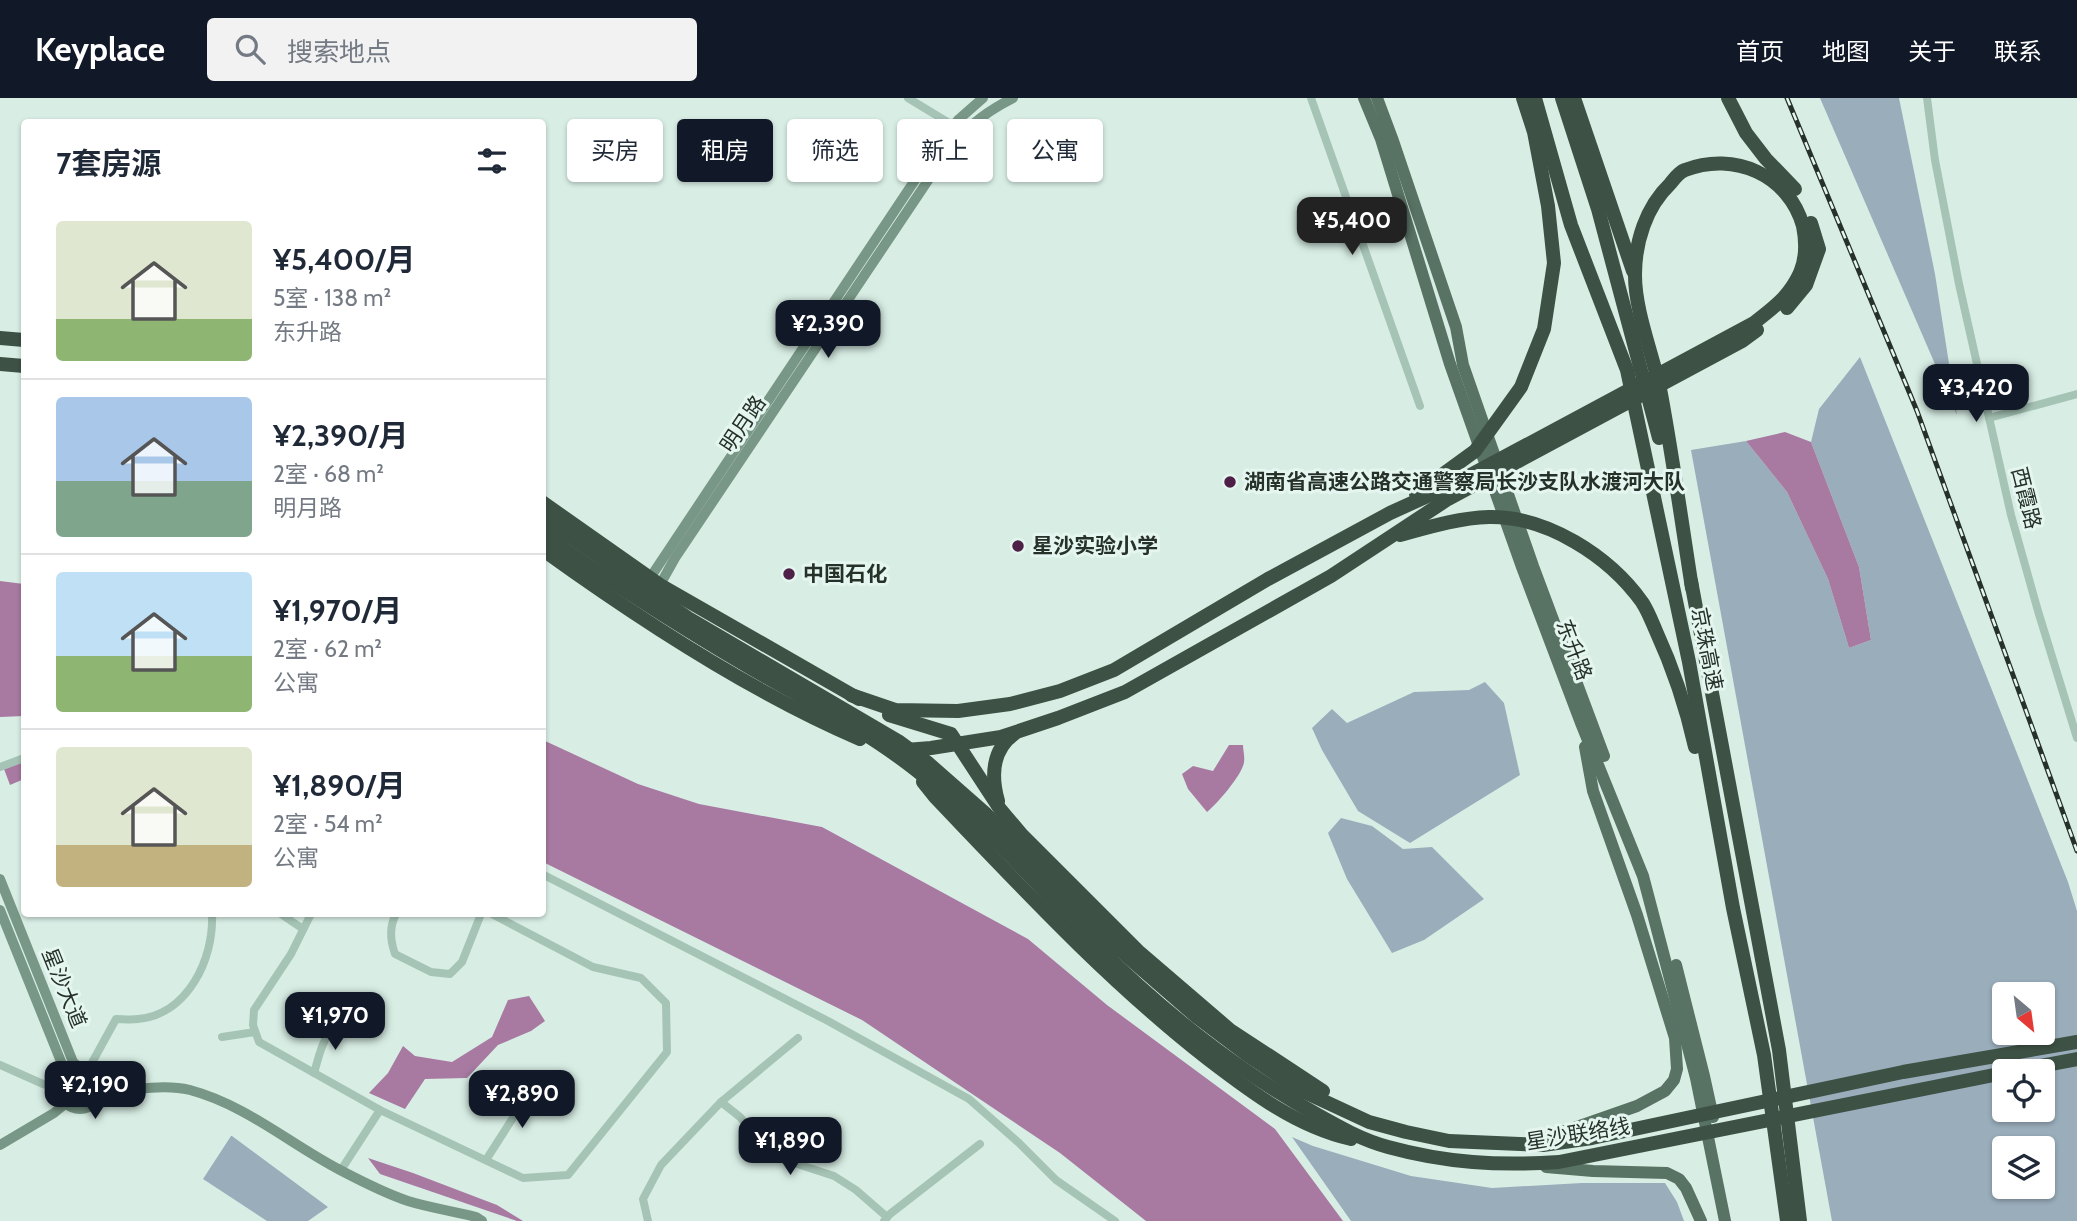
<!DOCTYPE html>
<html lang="zh">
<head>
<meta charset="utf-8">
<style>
	:root { --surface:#fff; --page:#f2f2f3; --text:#1f2937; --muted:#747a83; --line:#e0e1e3; --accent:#111827 }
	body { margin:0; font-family:Cabin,"Noto Sans SC",sans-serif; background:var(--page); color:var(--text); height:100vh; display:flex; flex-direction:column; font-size:26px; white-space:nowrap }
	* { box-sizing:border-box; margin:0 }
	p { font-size:23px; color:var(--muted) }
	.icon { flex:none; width:38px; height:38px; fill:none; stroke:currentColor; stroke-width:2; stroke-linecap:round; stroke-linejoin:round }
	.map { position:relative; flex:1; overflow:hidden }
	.details { position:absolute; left:21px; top:21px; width:525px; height:798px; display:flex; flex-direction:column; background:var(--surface); border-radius:7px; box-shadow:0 2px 5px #0004 }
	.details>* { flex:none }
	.top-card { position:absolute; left:567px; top:21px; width:665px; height:63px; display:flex; gap:14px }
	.needle { width:46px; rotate:151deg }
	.controls { position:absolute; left:1992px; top:884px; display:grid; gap:14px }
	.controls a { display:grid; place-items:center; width:63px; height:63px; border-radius:7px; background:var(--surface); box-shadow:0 2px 5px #0004; font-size:35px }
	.price { position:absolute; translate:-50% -60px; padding:0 16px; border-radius:14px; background:var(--accent); color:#fff; font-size:23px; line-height:46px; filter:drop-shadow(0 2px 4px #0008) }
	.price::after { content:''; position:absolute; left:50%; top:42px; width:21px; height:16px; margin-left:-10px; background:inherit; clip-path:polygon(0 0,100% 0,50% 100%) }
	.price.current { background:#222; color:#fff }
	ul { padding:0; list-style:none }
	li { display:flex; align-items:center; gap:21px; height:175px; padding:0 35px }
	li+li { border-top:2px solid var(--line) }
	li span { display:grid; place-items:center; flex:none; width:196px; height:140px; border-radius:7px; color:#555 }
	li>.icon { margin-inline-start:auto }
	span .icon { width:84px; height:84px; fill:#fffc; stroke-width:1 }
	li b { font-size:30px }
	h2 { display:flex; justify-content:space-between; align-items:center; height:84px; padding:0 35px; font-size:30px }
	.chip { padding:0 24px; border-radius:7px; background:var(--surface); box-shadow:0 2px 5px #0004; font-size:24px; line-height:63px }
	.chip.current { background:var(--accent); color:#fff }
	header { display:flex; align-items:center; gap:42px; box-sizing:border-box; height:98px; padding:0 35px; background:var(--accent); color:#fff }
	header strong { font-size:33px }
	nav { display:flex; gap:38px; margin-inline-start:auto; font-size:24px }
	.search { width:490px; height:63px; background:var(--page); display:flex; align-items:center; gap:18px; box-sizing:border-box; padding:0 24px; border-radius:7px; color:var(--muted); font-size:26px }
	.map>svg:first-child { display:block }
	.green { fill:#9aadbb; fill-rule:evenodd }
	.water { fill:#a87aa2 }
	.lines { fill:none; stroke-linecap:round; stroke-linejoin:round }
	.street { stroke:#a6c4b6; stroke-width:8 }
	.secondary { stroke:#789786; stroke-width:10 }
	.primary { stroke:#587263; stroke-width:12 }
	.highway { stroke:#3e5145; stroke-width:14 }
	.rail-casing { stroke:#26312a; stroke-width:5 }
	.rail { stroke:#e4f6ef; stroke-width:2.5; stroke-dasharray:8; stroke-linecap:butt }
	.poi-dot { fill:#4e2047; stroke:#e4f6ef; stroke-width:2.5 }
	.labels { text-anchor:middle; stroke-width:6; stroke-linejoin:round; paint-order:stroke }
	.street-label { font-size:21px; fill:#26312a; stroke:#e4f6ef }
	.poi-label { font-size:21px; font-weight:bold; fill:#26312a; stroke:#e4f6ef; text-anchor:start }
</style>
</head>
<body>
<header>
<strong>Keyplace</strong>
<div class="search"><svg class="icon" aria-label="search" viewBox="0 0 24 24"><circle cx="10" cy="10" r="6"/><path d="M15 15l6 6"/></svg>搜索地点</div>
<nav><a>首页</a><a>地图</a><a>关于</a><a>联系</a></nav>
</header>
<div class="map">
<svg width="2077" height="1123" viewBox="0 0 2077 1123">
	<rect width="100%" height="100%" fill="#d8eee5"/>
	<g class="green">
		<path d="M1820,0H1899L1935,176L1957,317Z"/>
		<path d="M1860,259L2068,784L2077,813V1123H1832L1691,352L1746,343L1787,394L1828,481L1849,550L1871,542L1859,469L1811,344L1819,311ZM2004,896H2042V934H2004ZM2004,973H2042V1012H2004ZM2004,1050H2042V1088H2004Z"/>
		<path d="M1485,584L1504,605L1520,677L1410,745L1358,713L1322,652L1312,630L1332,611L1347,625L1414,594L1469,592Z"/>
		<path d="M1341,720L1372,728L1403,751L1432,749L1484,801L1424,842L1392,855L1347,781L1328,735Z"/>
		<path d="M231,1038H232L328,1109L308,1123H267L203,1081Z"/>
		<path d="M1292,1039L1313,1048L1411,1078L1492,1090L1582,1085H1665L1677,1104L1684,1123H1351Z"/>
	</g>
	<g class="water">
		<path d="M1785,334L1811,344L1859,469L1871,542L1849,550L1828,481L1787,394L1746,343Z"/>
		<path d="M0,483L24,486V618L0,619Z"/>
		<path d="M543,642L638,686L699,706L822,729L1028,841L1107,907L1275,1031L1343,1123H1146L1060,1055L862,922L543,764Z"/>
		<path d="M1229,647H1243C1243,652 1245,659 1244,664C1243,676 1216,707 1207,714L1188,691L1182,676L1193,668L1213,673Z"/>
		<path d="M24,663V681L10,687L4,671Z"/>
		<path d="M529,898L545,923L531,933L498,947L467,980L425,981L405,1011L369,995L388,975L403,948L415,958L452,964L492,939L508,902Z"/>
		<path d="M368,1060L413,1075L497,1107L523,1123H517L380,1076Z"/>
	</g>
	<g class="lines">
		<g class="street">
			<path d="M908,0L959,31"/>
			<path d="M1311,0L1420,308"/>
			<path d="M1927,0L1935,62L1959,186L2011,417L2038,513L2077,640"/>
			<path d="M1989,320L2077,296"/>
			<path d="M0,669L24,660"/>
			<path d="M542,776L828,923L969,1001L1019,1045L1056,1082L1115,1123"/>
			<path d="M281,816L303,831"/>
			<path d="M311,816L291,856L254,912L253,927L259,944L380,1012L523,1080L568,1077L667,954L666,905L641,880L593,869L492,816"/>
			<path d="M396,816C389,829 390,842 395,856L431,874L450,876L462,864L481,816"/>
			<path d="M222,939L255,934"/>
			<path d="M0,967L43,986L60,990"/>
			<path d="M88,972L116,921C123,921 130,922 138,921C188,916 214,861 212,816"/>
			<path d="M314,975C321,952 322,936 344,924"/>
			<path d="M721,1004L740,1019L776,1059L834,1078L856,1092L887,1119"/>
			<path d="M486,1062L534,987"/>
			<path d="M341,1072L380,1012"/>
			<path d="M648,1123L643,1101L661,1067L721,1004L798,940"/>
			<path d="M884,1123L890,1116L980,1046"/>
		</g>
		<g class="secondary">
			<path d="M646,486L933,55L958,22L983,0"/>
			<path d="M657,492L675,460L943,60C967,30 978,18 1013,0"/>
			<path d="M0,781L73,964L80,970"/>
			<path d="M0,812L64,971L63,980"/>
			<circle cx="80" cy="991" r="20"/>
			<path d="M100,993C131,994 160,985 190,992C246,1007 290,1046 340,1072C361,1083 387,1096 408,1103C430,1110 454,1113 476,1119L482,1123"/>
			<path d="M0,1047L54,1015L66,1005"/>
		</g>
		<g class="primary">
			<path d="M1364,0L1381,41L1450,266L1522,469L1581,625L1643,778L1696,980L1725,1123"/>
			<path d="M1377,0L1392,40L1456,229L1463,267L1533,468L1604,658"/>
			<path d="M1676,867L1704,978L1713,1019"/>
			<path d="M1534,1044L1637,1008L1665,993L1674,982L1677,971L1675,940L1637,817L1593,693L1585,649"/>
			<path d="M1546,1069L1593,1073L1667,1075L1679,1081L1686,1090L1701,1123"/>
		</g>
		<g class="highway">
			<path d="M1535,0L1571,127L1627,272L1689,564L1733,810L1764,957L1787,1123"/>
			<path d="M1562,0L1598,111L1659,340"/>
			<path d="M1574,0L1633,173"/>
			<path d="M1728,0L1746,35L1766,61L1795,91"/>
			<path d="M1787,210L1806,187L1819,151L1811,125"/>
			<path d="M0,240L24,242"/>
			<path d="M0,266L24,268"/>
			<path d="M1416,396L1475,353L1521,289L1544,231L1554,165L1548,108L1534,34L1523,0"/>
			<path d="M542,404L660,487L859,601"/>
			<path d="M542,419L688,520L898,643L928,665L986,716L1101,835L1136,866L1197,919L1246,956L1298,991L1369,1024L1406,1034L1449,1043L1543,1047L1592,1040L1903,974L2077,944"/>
			<path d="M542,435C609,484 678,527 749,569C806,602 864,631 916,672C982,723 1038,788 1097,848C1158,910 1239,974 1316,1016C1339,1029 1362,1042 1388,1049C1446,1065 1499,1068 1559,1064L2004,975"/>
			<path d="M1400,437C1429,429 1458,420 1489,419C1547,418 1609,458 1642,504C1648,513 1652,524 1656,533C1673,570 1686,609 1695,649"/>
			<path d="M542,451C639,521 750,594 860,641"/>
			<path d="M1691,483L1779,952L1800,1123"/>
			<path d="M851,597L895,612L958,613L1010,606L1060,593L1114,572L1268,481L1390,415L1452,387L1754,225C1774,209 1789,199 1800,175C1806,161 1806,143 1803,128C1789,77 1734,53 1685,72C1679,74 1674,81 1670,86C1646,109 1635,144 1635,177C1635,215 1654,259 1661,296C1673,361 1682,426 1692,490"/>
			<path d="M889,617L951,636L1000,711L1022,737L1138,853L1230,932L1323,993"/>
			<path d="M906,652L931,650L1001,639L1058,620L1125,594L1331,478L1448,401L1742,243L1757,232"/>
			<path d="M923,684L935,699C1023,791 1108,883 1208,961C1251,994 1297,1029 1351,1041"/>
			<path d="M998,703C991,678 992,652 1014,636"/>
			<path d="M2015,973L2077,961"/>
		</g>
		<g class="rail-casing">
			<path id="rail" d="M1787,0L1917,313L2077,753"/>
		</g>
		<use href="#rail" class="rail"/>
	</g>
	<g class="poi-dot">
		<circle cx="1230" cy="384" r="7"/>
		<circle cx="1018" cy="448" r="7"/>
		<circle cx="789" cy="476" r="7"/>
	</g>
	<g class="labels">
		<g class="street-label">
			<text transform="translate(743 326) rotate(-56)" y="7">明月路</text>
			<text transform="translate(2026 400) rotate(76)" y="7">西霞路</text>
			<text transform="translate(1707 551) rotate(79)" y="7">京珠高速</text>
			<text transform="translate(1574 552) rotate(69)" y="7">东升路</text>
			<text transform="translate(64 890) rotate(68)" y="7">星沙大道</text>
			<text transform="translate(1578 1036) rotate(-9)" y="7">星沙联络线</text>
		</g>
		<g class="poi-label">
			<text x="1244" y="391">湖南省高速公路交通警察局长沙支队水渡河大队</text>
			<text x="1032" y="455">星沙实验小学</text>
			<text x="803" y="483">中国石化</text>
		</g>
	</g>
</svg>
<div class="controls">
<a><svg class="needle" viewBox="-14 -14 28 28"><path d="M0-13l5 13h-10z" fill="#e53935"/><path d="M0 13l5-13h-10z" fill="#747a83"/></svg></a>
<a><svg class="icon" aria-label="locate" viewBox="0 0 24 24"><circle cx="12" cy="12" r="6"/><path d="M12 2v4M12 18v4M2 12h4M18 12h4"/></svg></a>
<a><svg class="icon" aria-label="layers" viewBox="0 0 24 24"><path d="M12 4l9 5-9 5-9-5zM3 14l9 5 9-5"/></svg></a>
</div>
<b class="price current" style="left:1352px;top:159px">¥5,400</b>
<b class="price" style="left:828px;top:262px">¥2,390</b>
<b class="price" style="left:1976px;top:326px">¥3,420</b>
<b class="price" style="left:335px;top:954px">¥1,970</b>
<b class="price" style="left:95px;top:1023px">¥2,190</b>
<b class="price" style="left:522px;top:1032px">¥2,890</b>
<b class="price" style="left:790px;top:1079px">¥1,890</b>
<div class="top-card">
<a class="chip">买房</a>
<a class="chip current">租房</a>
<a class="chip">筛选</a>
<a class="chip">新上</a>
<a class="chip">公寓</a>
</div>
<section class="details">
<h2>7套房源<svg class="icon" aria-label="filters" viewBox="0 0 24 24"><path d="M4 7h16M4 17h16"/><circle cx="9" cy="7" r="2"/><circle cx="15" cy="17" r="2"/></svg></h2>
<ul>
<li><span style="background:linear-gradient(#dfe7d0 70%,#8fb573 0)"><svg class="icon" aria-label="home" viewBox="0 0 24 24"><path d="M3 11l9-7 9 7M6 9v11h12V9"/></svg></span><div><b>¥5,400/月</b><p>5室 · 138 m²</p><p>东升路</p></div></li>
<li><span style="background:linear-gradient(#a9c7e8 60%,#7fa58c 0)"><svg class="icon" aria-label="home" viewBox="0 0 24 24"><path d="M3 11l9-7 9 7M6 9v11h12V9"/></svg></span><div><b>¥2,390/月</b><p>2室 · 68 m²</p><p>明月路</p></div></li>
<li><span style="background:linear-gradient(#bfe0f5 60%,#8fb573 0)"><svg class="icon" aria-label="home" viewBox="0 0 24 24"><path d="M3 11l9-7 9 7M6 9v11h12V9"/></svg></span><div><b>¥1,970/月</b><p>2室 · 62 m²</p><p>公寓</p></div></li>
<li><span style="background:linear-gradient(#dfe7d0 70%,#c2b280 0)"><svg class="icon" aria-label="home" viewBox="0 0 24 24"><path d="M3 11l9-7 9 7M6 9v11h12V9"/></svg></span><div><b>¥1,890/月</b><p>2室 · 54 m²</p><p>公寓</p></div></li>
</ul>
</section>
</div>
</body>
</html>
